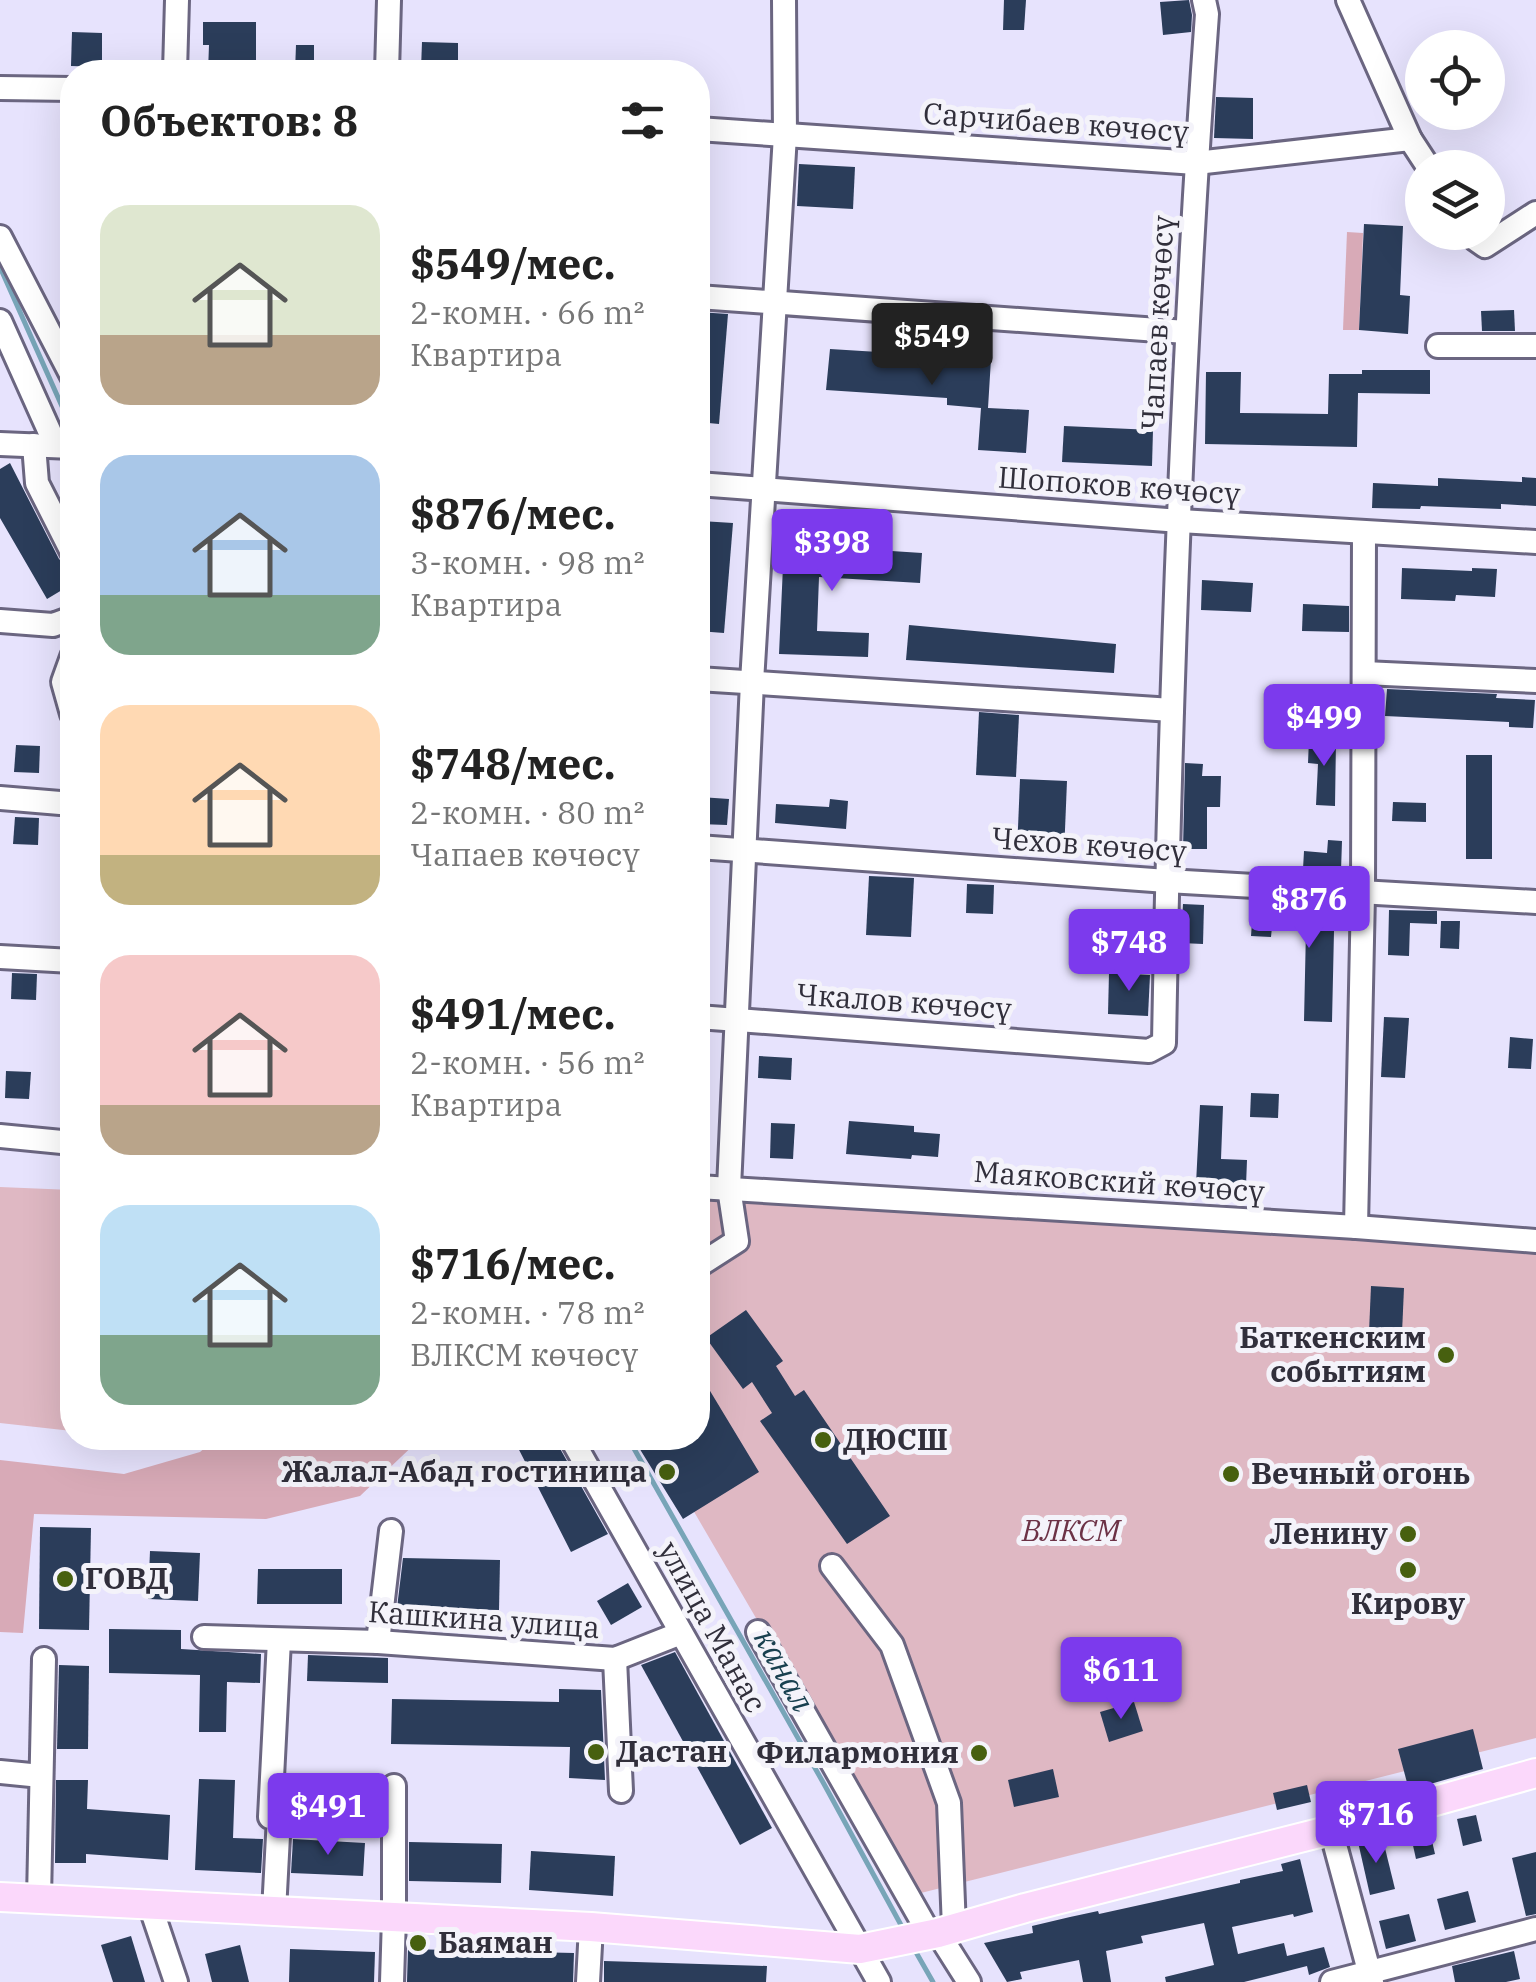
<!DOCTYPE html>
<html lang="ru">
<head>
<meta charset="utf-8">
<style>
	:root { --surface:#fff; --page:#f6f6f6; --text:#222; --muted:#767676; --accent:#7c3aed }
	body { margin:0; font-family:"IBM Plex Serif",serif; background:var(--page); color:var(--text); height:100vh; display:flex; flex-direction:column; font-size:38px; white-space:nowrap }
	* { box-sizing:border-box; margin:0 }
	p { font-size:32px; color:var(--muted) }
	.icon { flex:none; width:55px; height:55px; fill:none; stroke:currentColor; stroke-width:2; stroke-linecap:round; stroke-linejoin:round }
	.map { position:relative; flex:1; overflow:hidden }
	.panel { position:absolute; left:60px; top:60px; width:650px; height:1390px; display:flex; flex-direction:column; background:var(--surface); border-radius:40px; box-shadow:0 10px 40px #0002 }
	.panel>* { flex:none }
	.fabs { position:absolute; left:1405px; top:30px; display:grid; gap:20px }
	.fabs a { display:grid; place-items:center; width:100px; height:100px; border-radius:50%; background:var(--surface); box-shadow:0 10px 40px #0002; font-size:50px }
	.price { position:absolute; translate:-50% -85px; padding:0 22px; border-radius:10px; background:var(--accent); color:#fff; font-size:32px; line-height:65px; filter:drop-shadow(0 2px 5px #0008) }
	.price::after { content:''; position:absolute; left:50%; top:60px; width:30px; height:22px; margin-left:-15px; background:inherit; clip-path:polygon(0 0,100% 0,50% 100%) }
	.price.active { background:#222; color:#fff }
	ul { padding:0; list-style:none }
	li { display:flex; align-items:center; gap:30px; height:250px; padding:0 40px }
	li span { display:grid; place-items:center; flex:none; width:280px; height:200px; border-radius:30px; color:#555 }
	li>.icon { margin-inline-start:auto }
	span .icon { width:120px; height:120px; fill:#fffc; stroke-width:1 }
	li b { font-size:42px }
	h2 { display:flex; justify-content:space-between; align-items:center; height:120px; padding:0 40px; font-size:42px }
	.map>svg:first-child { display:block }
	.green { fill:#dfb8c3 }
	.forest { fill:#d8aab7 }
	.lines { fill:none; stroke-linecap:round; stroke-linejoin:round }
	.stream { stroke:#78a5b8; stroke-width:5 }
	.building { fill:#2b3d5a }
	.minor-casing { stroke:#6b6681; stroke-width:28 }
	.major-casing { stroke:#fff; stroke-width:32 }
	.minor { stroke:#fff; stroke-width:22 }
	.major { stroke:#fbd8fb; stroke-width:28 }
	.poi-dot { fill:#47600f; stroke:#f4f3fa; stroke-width:4 }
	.labels { text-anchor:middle; stroke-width:10; stroke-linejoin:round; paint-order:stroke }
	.street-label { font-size:30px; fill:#312f3b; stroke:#f4f3fa }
	.poi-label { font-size:30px; font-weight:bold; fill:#312f3b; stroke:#f4f3fa; text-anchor:start }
	.park-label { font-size:30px; font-style:italic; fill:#6c3246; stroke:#f4f3fa }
	.water-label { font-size:32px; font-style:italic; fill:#18404f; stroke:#f4f3fa }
</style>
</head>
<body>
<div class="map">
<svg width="1536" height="1982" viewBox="0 0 1536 1982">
	<rect width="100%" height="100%" fill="#e7e3fd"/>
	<g class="green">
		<path d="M0,1187L72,1190V1431L0,1423Z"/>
		<path d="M698,1191L1536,1251V1738L917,1894L651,1438H698Z"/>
	</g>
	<g class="forest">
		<path d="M1347,232L1363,233L1359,330H1343Z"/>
		<path d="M217,1438H421L360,1496L266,1519L34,1514L23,1633L0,1632V1460L124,1474L200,1452Z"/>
	</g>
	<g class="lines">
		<g class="stream">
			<path d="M0,267L69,422L72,436"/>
			<path d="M628,1438L824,1784L901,1925"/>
			<path d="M913,1947L933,1982"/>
		</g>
	</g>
	<g class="building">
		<path d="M1004,0H1026L1024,30H1003Z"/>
		<path d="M1189,0L1192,15L1191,32L1163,35L1160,2Z"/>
		<path d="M203,22H256V72H208L209,45H203Z"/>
		<path d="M72,32L102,33V67L71,66Z"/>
		<path d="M422,42L458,43V70L421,69Z"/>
		<path d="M296,45H314V72H295Z"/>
		<path d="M1216,97L1253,98V139L1214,138Z"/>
		<path d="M799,164L855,167L853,209L797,206Z"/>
		<path d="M1364,224L1403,226L1400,295L1410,296L1408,334L1359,330Z"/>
		<path d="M1514,310L1515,331H1482L1481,311Z"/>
		<path d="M698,312L728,314L719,424L698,422Z"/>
		<path d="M830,349L991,359L988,408L1029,410L1026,453L978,450L981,408L947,405V398L826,390Z"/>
		<path d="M1362,370H1430V394L1358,393L1357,447L1205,444L1206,372H1241L1240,413L1328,414L1329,374H1362Z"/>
		<path d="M1064,426L1153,430L1152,466L1062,462Z"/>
		<path d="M10,463L59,559L72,571V584L47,599L0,518V469Z"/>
		<path d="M1522,477L1536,478V506L1501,504V509L1421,506L1420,509L1372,508L1373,483L1438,486V478L1522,482Z"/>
		<path d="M701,521L733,523L724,633L698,631V572Z"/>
		<path d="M784,544L922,553L920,583L819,577L817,631L869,633L868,657L779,654Z"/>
		<path d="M1402,568L1472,571V568L1497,569L1495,597L1456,595L1455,601L1401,599Z"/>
		<path d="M1202,580L1253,583L1251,612L1201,610Z"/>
		<path d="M1303,604L1349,606V632L1302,631Z"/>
		<path d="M909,625L1116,644L1114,673L906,660Z"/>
		<path d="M1312,686L1340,687L1339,712L1311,711Z"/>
		<path d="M1387,689L1497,694L1496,698L1535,700L1533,728L1509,727V722L1385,716Z"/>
		<path d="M979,712L1019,715L1016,777L976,775Z"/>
		<path d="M1309,739L1336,740L1335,806L1316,805L1318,764L1308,763Z"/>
		<path d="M16,745L40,746L39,773L14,772Z"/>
		<rect x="1466" y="755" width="26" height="104"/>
		<path d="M1185,763L1203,764L1202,776H1221L1220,807H1207V849H1183Z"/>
		<path d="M1020,779L1067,781L1064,854L1017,852Z"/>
		<path d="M700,797L729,799L727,825L699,824Z"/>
		<path d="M830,799L848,801L846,829L775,823L776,804L829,807Z"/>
		<path d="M1393,802L1426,803V822L1392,821Z"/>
		<path d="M15,817L39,818L38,845L13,844Z"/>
		<path d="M1328,840L1342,841L1341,871L1303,869L1304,851L1327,853Z"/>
		<path d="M869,876L914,878L911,937L866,935Z"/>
		<path d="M967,884L994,885L993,914L966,913Z"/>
		<path d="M1183,904L1204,905L1203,944L1181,943Z"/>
		<path d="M1297,904L1339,907L1337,931H1334L1332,1022L1304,1021L1306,929L1272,927L1271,937L1251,936L1253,909L1297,911Z"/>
		<path d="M1389,910L1437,911V924L1410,923L1409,956L1388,955Z"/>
		<path d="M1441,921H1460L1459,949L1440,948Z"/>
		<path d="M12,973L37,974L36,1000L11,999Z"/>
		<path d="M1109,973L1150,975L1148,1016L1108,1014Z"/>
		<path d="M1384,1017L1409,1018L1405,1078L1381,1077Z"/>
		<path d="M1510,1037L1533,1039L1531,1069L1508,1068Z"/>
		<path d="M759,1056L792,1058L791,1080L758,1078Z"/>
		<path d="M6,1071L31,1072L29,1099L5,1098Z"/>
		<path d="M1251,1093L1279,1094L1278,1118L1250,1117Z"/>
		<path d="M1200,1105L1223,1106L1221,1159L1247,1160L1246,1186L1196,1184Z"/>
		<path d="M849,1121L914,1126V1132L940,1134L938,1157L912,1155L911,1159L846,1154Z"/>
		<path d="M771,1123L795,1124L793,1159L770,1158Z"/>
		<path d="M1371,1286L1404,1288L1402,1333L1369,1332Z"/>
		<path d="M746,1310L783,1361L776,1366L795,1396L804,1390L890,1516L847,1544L760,1421L772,1413L752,1382L743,1389L706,1338Z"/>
		<path d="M698,1371L759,1472L683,1519L633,1438H698Z"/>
		<path d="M513,1438H556L558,1445L608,1534L571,1552Z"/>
		<path d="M40,1527L91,1528L89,1630L39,1629Z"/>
		<path d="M150,1551L200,1553L198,1601L148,1599Z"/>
		<path d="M403,1558L500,1560L499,1610L397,1608Z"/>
		<path d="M258,1569H342V1604H257Z"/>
		<path d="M628,1583L642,1607L611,1625L597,1601Z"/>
		<path d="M109,1629L181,1630V1649L261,1654L260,1683L227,1682L226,1732H199L200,1675L109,1673Z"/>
		<path d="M675,1652L772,1828L740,1845L641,1665Z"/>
		<path d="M308,1655L388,1658V1683L307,1681Z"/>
		<path d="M59,1665L89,1666L88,1749H57Z"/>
		<path d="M559,1689L601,1690L605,1780L569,1778L570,1747L391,1744L392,1699L559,1702Z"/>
		<path d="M1134,1702L1143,1731L1109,1742L1100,1712Z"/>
		<path d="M1473,1729L1483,1769L1409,1790L1398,1749Z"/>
		<path d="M1053,1769L1059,1797L1014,1807L1008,1780Z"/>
		<path d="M199,1779L235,1780L233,1838L263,1839L261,1873L195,1870Z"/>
		<path d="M56,1780H88L87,1809L170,1815L168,1860L86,1854V1863H55Z"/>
		<path d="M1307,1785L1311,1802L1277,1810L1273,1793Z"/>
		<path d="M1476,1815L1482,1841L1463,1846L1457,1819Z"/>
		<path d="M1429,1828L1435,1854L1416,1859L1410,1832Z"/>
		<path d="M1382,1836L1395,1889L1370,1895L1358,1842Z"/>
		<path d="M293,1839L365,1843L363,1876L291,1873Z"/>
		<path d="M409,1842L502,1844L501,1883L409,1881Z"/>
		<path d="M531,1851L615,1856L613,1896L529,1890Z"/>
		<path d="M1536,1852V1914L1526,1916L1512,1858Z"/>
		<path d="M1300,1859L1313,1912L1294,1917L1293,1914L1232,1927L1238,1954L1284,1943L1287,1956L1324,1947L1330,1967L1309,1975L1307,1966L1244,1982H1166L1165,1977L1214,1965L1204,1923L1141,1936L1143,1943L1106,1951L1111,1982H1083L1079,1960L1020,1972L1022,1979L1007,1982L984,1943L1033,1933L1032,1926L1070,1917L1098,1911L1099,1914L1240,1883V1880L1283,1871L1281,1864Z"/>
		<path d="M1468,1891L1476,1922L1445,1930L1437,1899Z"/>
		<path d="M1409,1914L1416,1941L1386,1949L1379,1921Z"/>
		<path d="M131,1936L145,1982H113L101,1945Z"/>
		<path d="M240,1945L249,1982H212L205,1954Z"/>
		<path d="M290,1949L375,1952L374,1982H289Z"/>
		<path d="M408,1949L574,1953L573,1982H407Z"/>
		<path d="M1514,1951L1520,1979L1506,1982H1455L1452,1966Z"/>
		<path d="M604,1961L767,1966L766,1982H604Z"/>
	</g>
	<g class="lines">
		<g class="minor-casing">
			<g id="minor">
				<path d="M1348,0L1410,139L1429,168"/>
				<path d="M175,72L177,0"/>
				<path d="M387,72L389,0"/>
				<path d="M0,88L72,89"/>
				<path d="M698,129L1196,163L1410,139"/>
				<path d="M1471,232L1475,239L1485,246L1536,213"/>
				<path d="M0,237L72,376"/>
				<path d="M698,297L1186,332"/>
				<path d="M0,321L56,446"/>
				<path d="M1438,346H1536"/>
				<path d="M0,444L72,447"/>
				<path d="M34,445L37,483L72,552"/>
				<path d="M698,484L1180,521L1536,542"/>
				<path d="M0,621L53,625L72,618"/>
				<path d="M72,657L63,682L72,714"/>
				<path d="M1364,673L1536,681"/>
				<path d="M698,679L1172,710"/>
				<path d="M0,798L72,804"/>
				<path d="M698,847L1167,881L1536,902"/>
				<path d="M0,957L72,961"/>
				<path d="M698,1017L1149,1051L1164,1043C1170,700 1182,357 1207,14L1204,0"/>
				<path d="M0,1136L72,1143"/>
				<path d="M698,1187L1356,1227L1536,1241"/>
				<path d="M1356,1227L1363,893L1364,533"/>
				<path d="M698,1266L737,1241L729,1188L752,682L785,135L784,0"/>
				<path d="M571,1438L879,1982"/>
				<path d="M832,1566L892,1645L949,1803L954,1928"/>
				<path d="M758,1632L930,1935"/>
				<path d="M204,1637L378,1642L615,1659L681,1633"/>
				<path d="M378,1642L391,1531"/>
				<path d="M615,1659L621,1791"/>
				<path d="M0,1772L41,1776"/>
				<path d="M1331,1830L1372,1982"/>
				<path d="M39,1899L44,1659"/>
				<path d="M150,1905L176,1982"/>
				<path d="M274,1911L279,1817H270L279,1640"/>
				<path d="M938,1933L969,1982"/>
				<path d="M392,1982L394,1917V1786"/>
				<path d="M588,1982L591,1927"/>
				<path d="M1332,1982L1536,1929"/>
			</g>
		</g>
		<g class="major-casing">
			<path id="major" d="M0,1897L591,1927L860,1949L938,1933L1025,1908L1331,1830L1536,1773"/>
		</g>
		<use href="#minor" class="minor"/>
		<use href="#major" class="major"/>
	</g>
	<g class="poi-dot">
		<circle cx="1446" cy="1355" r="10"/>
		<circle cx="823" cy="1440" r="10"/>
		<circle cx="667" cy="1472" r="10"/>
		<circle cx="1231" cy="1474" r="10"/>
		<circle cx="1408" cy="1534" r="10"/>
		<circle cx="1408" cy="1570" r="10"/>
		<circle cx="65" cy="1579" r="10"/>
		<circle cx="596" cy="1752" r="10"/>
		<circle cx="979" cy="1753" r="10"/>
		<circle cx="418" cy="1943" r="10"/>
	</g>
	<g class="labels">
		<g class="street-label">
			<text transform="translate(1056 123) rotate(4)" y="10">Сарчибаев көчөсү</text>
			<text transform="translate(1158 323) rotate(-87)" y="10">Чапаев көчөсү</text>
			<text transform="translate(1119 486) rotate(4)" y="10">Шопоков көчөсү</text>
			<text transform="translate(1089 845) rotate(4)" y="10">Чехов көчөсү</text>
			<text transform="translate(904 1002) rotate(4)" y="10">Чкалов көчөсү</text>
			<text transform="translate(1119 1182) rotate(4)" y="10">Маяковский көчөсү</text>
			<text transform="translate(484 1620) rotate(4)" y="10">Кашкина улица</text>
			<text transform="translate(712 1627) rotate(61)" y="10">улица Манас</text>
		</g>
		<g class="poi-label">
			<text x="1426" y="1348" text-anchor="end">Баткенским<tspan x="1426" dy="34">событиям</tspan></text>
			<text x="843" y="1450">ДЮСШ</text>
			<text x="647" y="1482" text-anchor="end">Жалал-Абад гостиница</text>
			<text x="1251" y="1484">Вечный огонь</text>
			<text x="1388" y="1544" text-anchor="end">Ленину</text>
			<text x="85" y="1589">ГОВД</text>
			<text x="1408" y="1614" text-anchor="middle">Кирову</text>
			<text x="616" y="1762">Дастан</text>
			<text x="959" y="1763" text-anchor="end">Филармония</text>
			<text x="438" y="1953">Баяман</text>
		</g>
		<g class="park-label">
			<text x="1071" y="1541">ВЛКСМ</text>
		</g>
		<g class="water-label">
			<text transform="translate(784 1670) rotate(61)" y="11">канал</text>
		</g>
	</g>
</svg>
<div class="fabs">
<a><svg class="icon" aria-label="locate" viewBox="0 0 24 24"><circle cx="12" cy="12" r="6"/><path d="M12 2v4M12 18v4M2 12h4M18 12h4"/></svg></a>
<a><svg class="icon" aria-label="layers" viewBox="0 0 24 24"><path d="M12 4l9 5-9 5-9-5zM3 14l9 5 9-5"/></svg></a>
</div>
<b class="price active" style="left:932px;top:388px">$549</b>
<b class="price" style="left:832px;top:594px">$398</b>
<b class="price" style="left:1324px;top:769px">$499</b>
<b class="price" style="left:1309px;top:951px">$876</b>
<b class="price" style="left:1129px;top:994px">$748</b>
<b class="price" style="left:1121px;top:1722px">$611</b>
<b class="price" style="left:328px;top:1858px">$491</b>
<b class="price" style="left:1376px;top:1866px">$716</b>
<section class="panel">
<h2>Объектов: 8<svg class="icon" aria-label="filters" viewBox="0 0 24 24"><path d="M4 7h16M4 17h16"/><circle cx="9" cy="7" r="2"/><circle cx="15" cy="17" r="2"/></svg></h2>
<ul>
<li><span style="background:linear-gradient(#dfe7d0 65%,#b9a48a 0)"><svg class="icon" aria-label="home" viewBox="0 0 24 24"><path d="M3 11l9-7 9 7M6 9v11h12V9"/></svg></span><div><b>$549/мес.</b><p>2-комн. · 66 m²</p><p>Квартира</p></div></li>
<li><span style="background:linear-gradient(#a9c7e8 70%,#7fa58c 0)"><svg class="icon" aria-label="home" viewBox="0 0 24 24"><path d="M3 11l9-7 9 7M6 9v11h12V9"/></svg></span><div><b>$876/мес.</b><p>3-комн. · 98 m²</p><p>Квартира</p></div></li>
<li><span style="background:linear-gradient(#ffd9b3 75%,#c2b280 0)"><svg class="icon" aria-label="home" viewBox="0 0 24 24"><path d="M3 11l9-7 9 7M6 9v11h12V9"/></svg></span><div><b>$748/мес.</b><p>2-комн. · 80 m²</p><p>Чапаев көчөсү</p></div></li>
<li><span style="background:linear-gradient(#f6c9c9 75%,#b9a48a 0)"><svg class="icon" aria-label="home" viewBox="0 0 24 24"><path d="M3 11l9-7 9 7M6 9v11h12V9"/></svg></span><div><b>$491/мес.</b><p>2-комн. · 56 m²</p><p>Квартира</p></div></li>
<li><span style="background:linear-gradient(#bfe0f5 65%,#7fa58c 0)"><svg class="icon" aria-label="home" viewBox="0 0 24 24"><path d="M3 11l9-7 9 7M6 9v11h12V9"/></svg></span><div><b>$716/мес.</b><p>2-комн. · 78 m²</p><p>ВЛКСМ көчөсү</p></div></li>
</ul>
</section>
</div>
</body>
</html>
